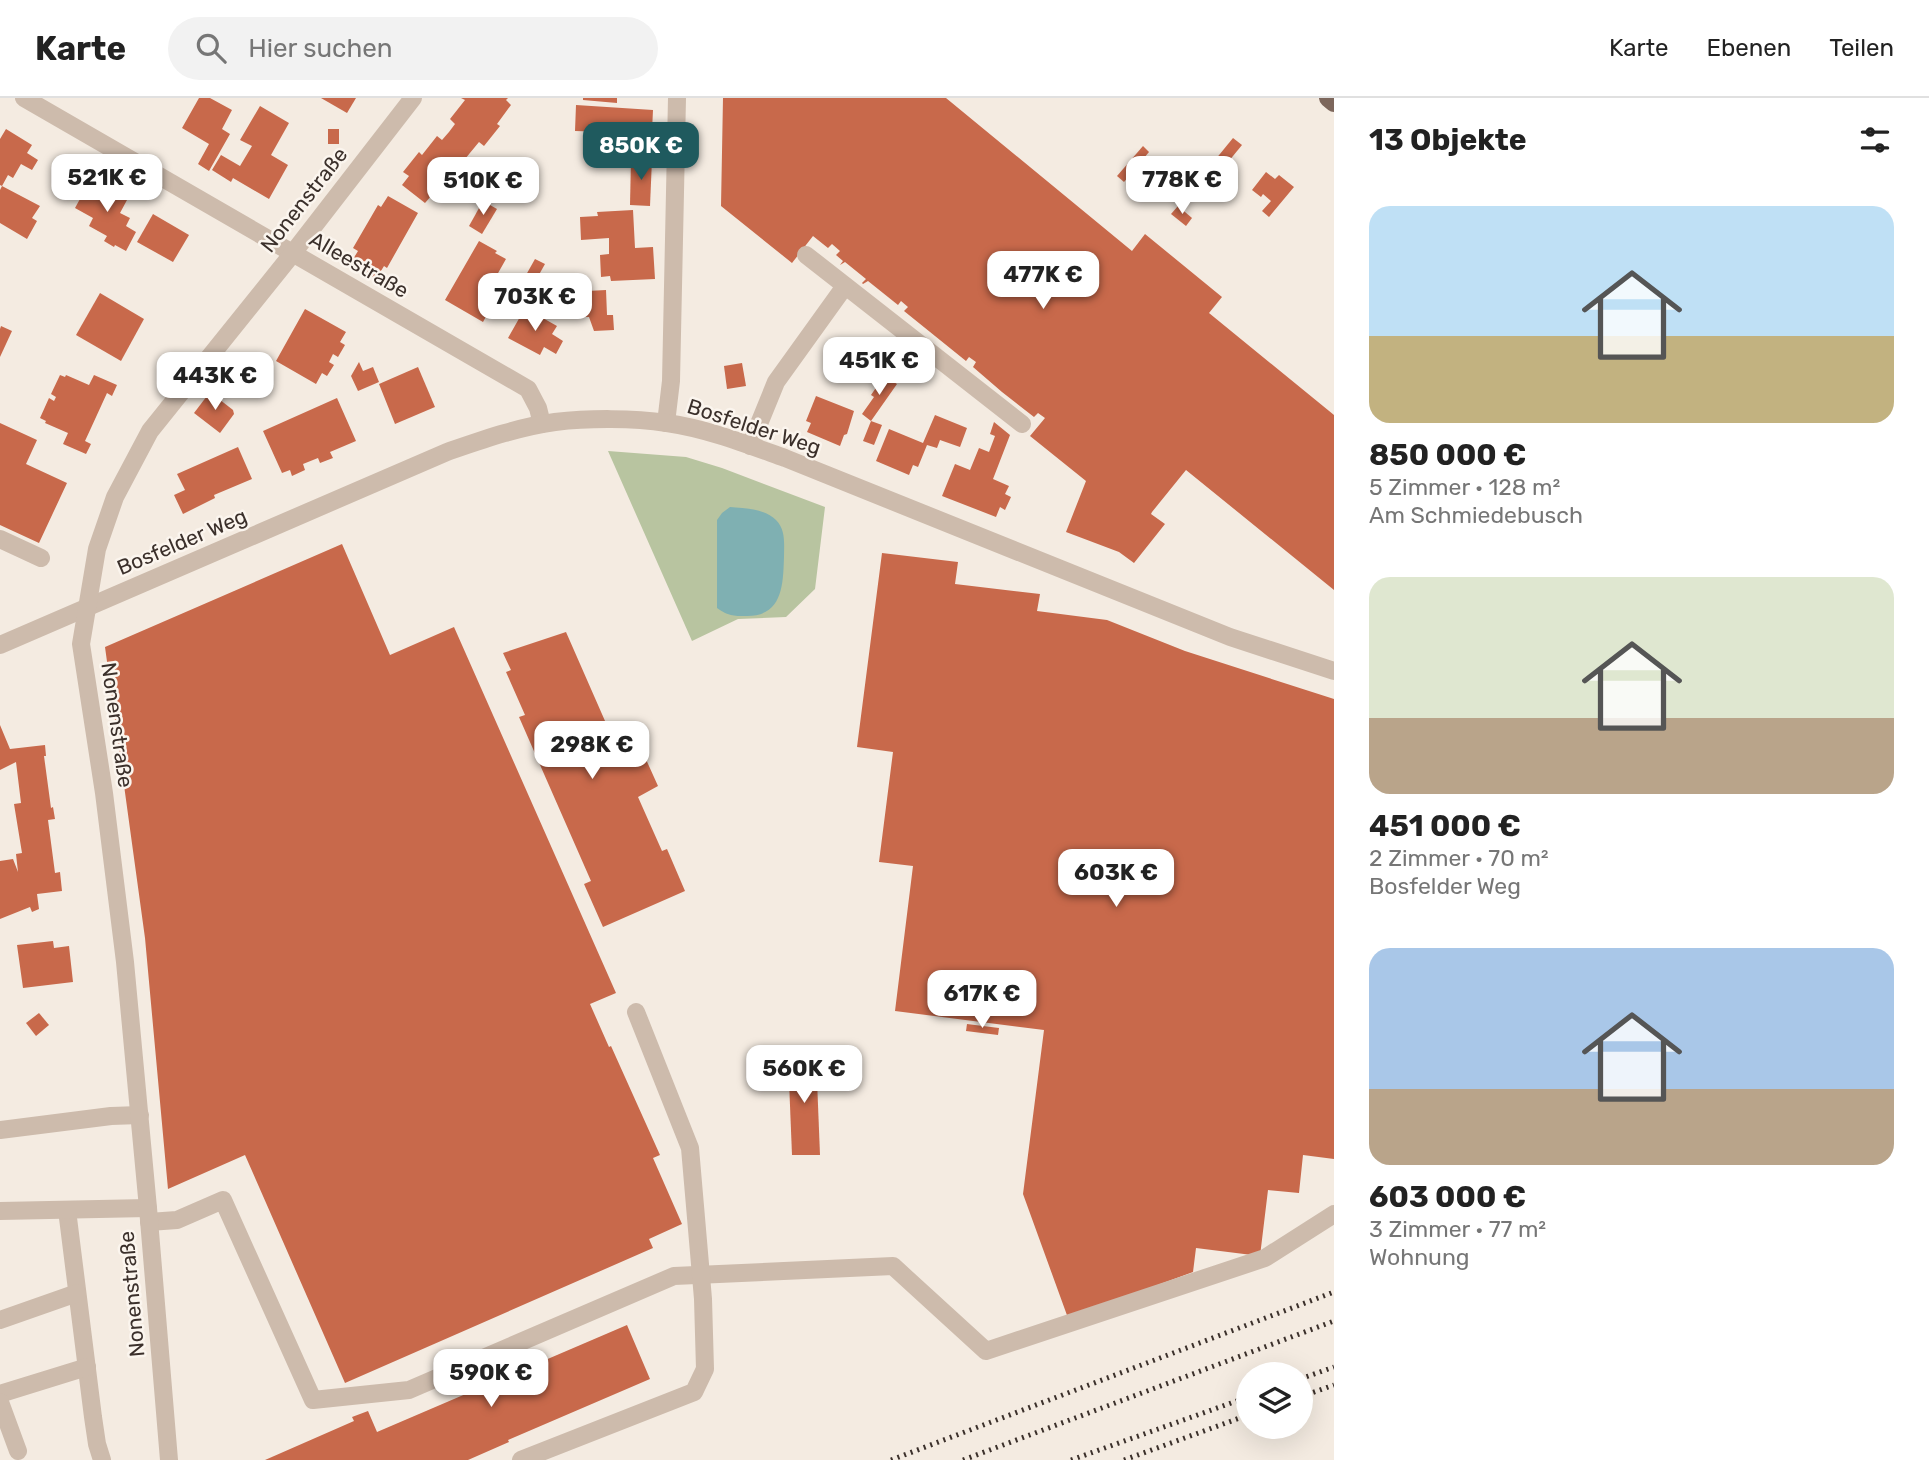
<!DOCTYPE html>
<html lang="de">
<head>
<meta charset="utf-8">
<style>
	:root { --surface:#fff; --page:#f2f2f2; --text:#222; --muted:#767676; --line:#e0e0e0; --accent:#1f5a5e }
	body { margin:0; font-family:Rubik,sans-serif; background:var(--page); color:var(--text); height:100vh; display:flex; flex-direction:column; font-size:26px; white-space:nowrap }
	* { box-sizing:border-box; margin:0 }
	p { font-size:23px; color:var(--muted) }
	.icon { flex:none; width:38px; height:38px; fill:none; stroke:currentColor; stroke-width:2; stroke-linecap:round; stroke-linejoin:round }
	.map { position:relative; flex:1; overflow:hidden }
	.sheet { display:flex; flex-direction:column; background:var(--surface); width:595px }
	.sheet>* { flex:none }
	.controls { position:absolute; left:1236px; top:1264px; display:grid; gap:14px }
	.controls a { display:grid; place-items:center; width:77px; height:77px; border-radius:50%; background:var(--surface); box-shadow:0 7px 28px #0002; font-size:35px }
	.price { position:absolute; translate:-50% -60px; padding:0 16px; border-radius:14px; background:#fff; color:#222; font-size:23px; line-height:46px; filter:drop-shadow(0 2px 4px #0008) }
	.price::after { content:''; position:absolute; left:50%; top:42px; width:21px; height:16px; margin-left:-10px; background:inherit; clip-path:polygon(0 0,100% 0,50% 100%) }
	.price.active { background:var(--accent); color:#fff }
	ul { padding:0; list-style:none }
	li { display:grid; align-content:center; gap:14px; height:371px; padding:0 35px }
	li span { display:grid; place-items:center; height:217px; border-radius:21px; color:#555 }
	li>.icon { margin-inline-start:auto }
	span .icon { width:126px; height:126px; fill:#fffc; stroke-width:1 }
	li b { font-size:30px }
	h2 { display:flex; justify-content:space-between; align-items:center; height:84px; padding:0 35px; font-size:30px }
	header { display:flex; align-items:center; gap:42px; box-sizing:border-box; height:98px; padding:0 35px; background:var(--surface); border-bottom:2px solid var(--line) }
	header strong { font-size:33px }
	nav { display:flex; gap:38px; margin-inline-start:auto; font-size:24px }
	.search { width:490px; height:63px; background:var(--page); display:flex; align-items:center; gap:18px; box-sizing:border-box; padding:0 24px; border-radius:38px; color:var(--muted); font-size:26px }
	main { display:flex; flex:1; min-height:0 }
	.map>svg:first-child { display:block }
	.green { fill:#b8c4a0 }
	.water { fill:#7fb0b2 }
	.building { fill:#c8694b }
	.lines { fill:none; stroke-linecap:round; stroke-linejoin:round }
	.minor { stroke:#cdbbac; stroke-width:18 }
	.major { stroke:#7d675c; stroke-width:18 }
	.rail { stroke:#3b302b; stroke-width:5; stroke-dasharray:2 5; stroke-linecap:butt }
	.labels { text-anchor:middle; stroke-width:5; stroke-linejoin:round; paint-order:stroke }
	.street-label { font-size:21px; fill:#3b302b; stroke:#fbf5ee }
</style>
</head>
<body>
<header>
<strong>Karte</strong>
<div class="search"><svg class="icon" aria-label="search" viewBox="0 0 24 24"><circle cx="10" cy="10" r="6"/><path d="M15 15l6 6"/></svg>Hier suchen</div>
<nav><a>Karte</a><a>Ebenen</a><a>Teilen</a></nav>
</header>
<main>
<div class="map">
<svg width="1334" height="1362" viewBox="0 0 1334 1362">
	<rect width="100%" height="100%" fill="#f4ebe1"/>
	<path class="green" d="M608,353L686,359L722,370L825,409L815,491L786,519L738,521L692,543Z"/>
	<path class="water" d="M730,409C744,410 766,411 776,422C786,432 784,446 784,459C783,486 783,518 747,518C732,518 729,518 717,510V422L722,415Z"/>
	<g class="building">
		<path d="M199,0H210L232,12L222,31L230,36L209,73L198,66L209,46L182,30Z"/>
		<path d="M321,0H356L347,15Z"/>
		<path d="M461,0H508L506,2L511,7L497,26L500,28L484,48L479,44L465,61L471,65L455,85L452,82L437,101L432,97L425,105L402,87L409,78L403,74L419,54L422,57L437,38L442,42L449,34L455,26L450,21L465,2Z"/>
		<path d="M583,0H617V5L583,2Z"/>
		<path d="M723,0H946L1132,153L1145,136L1222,199L1209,215L1334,317V492L1186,372L1152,414L1151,416L1165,426L1134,465L1119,454L1066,434L1086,383L1030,338L1045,320L1038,315L1034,319L1002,294L973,269L976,264L969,259L966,263L904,213L908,209L901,203L898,207L868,183L863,186L862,185L866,181L845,164L840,167L843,163L836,157L840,153L832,146L828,150L813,138L792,165L721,108Z"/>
		<path d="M576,7L653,12L651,54L606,50V34L575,33Z"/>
		<path d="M260,8L289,25L271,57L288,67L269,101L233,80L231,84L212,72L221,57L240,68L252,48L240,42Z"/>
		<path d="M6,31L32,47L27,55L38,62L32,72L21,66L13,80L8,77L2,88L0,87V41Z"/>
		<rect x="328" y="31" width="11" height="15"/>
		<path d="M1233,40L1242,47L1224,69L1215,62Z"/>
		<path d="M1143,48L1149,54L1124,84L1117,78Z"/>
		<path d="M631,61H652L650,108L630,107Z"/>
		<path d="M1266,74L1275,81L1279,77L1294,89L1269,119L1262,113L1271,103L1263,96L1261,99L1252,92Z"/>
		<path d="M91,81L127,102L120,115L130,120L126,128L136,134L126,153L115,147L114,149L104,143L107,138L89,128L93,120L75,110Z"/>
		<path d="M2,88L40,108L32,120L37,123L27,141L0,125V92Z"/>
		<path d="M388,98L418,115L387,170L384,168L376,181L350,166L358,153L353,150L378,107L381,109Z"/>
		<path d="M483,103L497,111L482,136L469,128Z"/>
		<path d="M1178,108L1192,120L1186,128L1171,116Z"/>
		<path d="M633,112L635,150L653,149L655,181L611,183L610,178L601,179L600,157L609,156V140L581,142L580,119L598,118L597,114Z"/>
		<path d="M153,116L189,137L173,164L137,144Z"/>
		<path d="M479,143L497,153L495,155L506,161L493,184L502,190L483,224L445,202Z"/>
		<path d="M535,161L545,166L536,182L526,177Z"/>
		<path d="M606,192L607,217H613L614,232L594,233L589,219H577L568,194Z"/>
		<path d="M100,195L144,221L121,263L76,237Z"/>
		<path d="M525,210L557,228L552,236L563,243L556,256L544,249L540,257L508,240Z"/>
		<path d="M305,211L346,234L340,244L345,247L338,259L333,256L329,264L334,267L327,278L322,275L316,286L276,263Z"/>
		<path d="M1,228L12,233L0,259V231Z"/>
		<path d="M359,264L363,273L373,269L379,284L358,293L351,278Z"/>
		<path d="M742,265L746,288L727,291L724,268Z"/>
		<path d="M418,269L435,309L395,326L379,286Z"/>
		<path d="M60,277L65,279L66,277L89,287L94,277L117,287L112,298L107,295L91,330L85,343L91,346L86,356L63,346L68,335L45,325L46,323L40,320L49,300L54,303L56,299L51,296Z"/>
		<path d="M884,278L897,286L871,323L862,316L874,299L871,297Z"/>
		<path d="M210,294L233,312L234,316L220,335L194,315Z"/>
		<path d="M816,298L854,313L847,336L844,337L840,348L807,334L811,325L806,323Z"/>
		<path d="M337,300L356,343L330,354L333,360L320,365L318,360L303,366L305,372L292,378L290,372L282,375L263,333Z"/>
		<path d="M935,317L967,330L960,349L940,342L937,350L927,347L918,369L913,367L909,377L876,363L889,331L923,345Z"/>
		<path d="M871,323L882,327L874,347L863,343Z"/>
		<path d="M994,324L1010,337L993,381L1009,388L1005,396L1011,399L1005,412L1000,409L996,419L942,398L955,366L970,372L979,350L989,354L995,338L990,336Z"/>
		<path d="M0,325L37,342L26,366L67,385L39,445L0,427Z"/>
		<path d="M238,349L252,381L214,397L215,400L183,416L174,397L185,392L177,376Z"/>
		<path d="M342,446L390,557L454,529L616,895L590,906L609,949L611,948L660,1057L653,1060L682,1126L649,1141L653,1150L345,1285L245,1057L168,1091L145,840L105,549Z"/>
		<path d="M882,455L958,464L955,486L1040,496L1037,513L1107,522L1185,553L1334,601V1061L1303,1057L1299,1095L1268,1092L1260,1158L1196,1150L1193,1174L1068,1220L1023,1096L1044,932L895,913L913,768L879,764L893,654L857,649Z"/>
		<path d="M566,534L623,664L626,663V664L644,657L658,688L638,699L662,753L667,751L685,793L603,829L584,786L591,783L519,619L525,617L506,574L511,572L503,555Z"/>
		<path d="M0,627L10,651L45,647L46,658H44L51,710L53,709L55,721L48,722L55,775L60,774L62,793L37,796L39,811L32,814L30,809L0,821V763L13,761L18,774L16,756L22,755L14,706L21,705L16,664L0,672Z"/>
		<path d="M53,843L54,850L69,848L73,884L23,890L17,847Z"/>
		<path d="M39,915L49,927L36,938L26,925Z"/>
		<path d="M967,926L999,930L998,937L966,933Z"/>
		<path d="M816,957L820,1057H792L788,958Z"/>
		<path d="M627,1227L650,1281L508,1342L509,1344L468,1362H265L354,1323L352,1319L368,1313L377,1334Z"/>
	</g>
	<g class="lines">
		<g class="minor">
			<path d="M24,0L528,291L538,310L542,326"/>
			<path d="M806,157L1022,326"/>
			<path d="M666,325L671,283L677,0"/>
			<path d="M750,348L776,284L845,188"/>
			<path d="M0,441L41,460"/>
			<path d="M0,547L447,354C482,342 518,329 555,324C589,320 633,320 667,325C708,331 746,346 785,360L1230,539L1334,573"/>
			<path d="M0,1032L111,1018L140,1017"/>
			<path d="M67,1112L93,1319L97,1346L102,1362"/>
			<path d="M0,1113L148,1110"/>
			<path d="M149,1124L177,1122L223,1102L313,1302L409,1292L674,1178L893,1168L986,1253L1265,1160L1334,1116"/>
			<path d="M0,1222L77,1195"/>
			<path d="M0,1296L87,1269"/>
			<path d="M0,1304L18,1353"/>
			<path d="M169,1362L148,1110L125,864L104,695L81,546L97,451L115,399L150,333L293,155L413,0"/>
			<path d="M521,1362L694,1294L705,1271L703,1201L690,1050L636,914"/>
		</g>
		<path class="major" d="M1328,0L1334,5"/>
		<g class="rail">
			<path d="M1300,1281L1334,1269"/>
			<path d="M1300,1299L1334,1287"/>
			<path d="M891,1362L1334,1194"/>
			<path d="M963,1362L1334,1223"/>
			<path d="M1071,1362L1248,1299"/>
			<path d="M1124,1362L1248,1317"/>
		</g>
	</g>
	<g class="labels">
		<g class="street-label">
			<text transform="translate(304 102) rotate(-52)" y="7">Nonenstraße</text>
			<text transform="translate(359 167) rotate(30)" y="7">Alleestraße</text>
			<text transform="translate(754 329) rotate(18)" y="7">Bosfelder Weg</text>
			<text transform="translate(182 444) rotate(-23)" y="7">Bosfelder Weg</text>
			<text transform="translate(117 627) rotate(82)" y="7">Nonenstraße</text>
			<text transform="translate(132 1196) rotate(-95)" y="7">Nonenstraße</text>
		</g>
	</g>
</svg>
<div class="controls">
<a><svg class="icon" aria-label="layers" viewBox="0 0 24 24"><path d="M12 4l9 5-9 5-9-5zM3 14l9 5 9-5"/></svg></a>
</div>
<b class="price active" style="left:641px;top:84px">850K €</b>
<b class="price" style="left:107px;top:116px">521K €</b>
<b class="price" style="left:1182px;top:118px">778K €</b>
<b class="price" style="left:483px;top:119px">510K €</b>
<b class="price" style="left:1043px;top:213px">477K €</b>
<b class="price" style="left:535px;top:235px">703K €</b>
<b class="price" style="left:879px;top:299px">451K €</b>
<b class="price" style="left:215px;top:314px">443K €</b>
<b class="price" style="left:592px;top:683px">298K €</b>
<b class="price" style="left:1116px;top:811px">603K €</b>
<b class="price" style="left:982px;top:932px">617K €</b>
<b class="price" style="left:804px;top:1007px">560K €</b>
<b class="price" style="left:491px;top:1311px">590K €</b>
</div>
<section class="sheet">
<h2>13 Objekte<svg class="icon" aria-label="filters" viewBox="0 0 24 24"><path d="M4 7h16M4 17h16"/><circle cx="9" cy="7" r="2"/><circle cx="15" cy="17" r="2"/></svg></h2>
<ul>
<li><span style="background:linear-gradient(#bfe0f5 60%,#c2b280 0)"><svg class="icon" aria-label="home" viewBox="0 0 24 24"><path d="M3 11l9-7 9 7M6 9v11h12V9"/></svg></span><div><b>850 000 €</b><p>5 Zimmer · 128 m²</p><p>Am Schmiedebusch</p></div></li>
<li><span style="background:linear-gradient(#dfe7d0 65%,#b9a48a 0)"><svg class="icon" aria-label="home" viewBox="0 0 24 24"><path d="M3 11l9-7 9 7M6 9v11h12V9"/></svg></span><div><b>451 000 €</b><p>2 Zimmer · 70 m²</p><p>Bosfelder Weg</p></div></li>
<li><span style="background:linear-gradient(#a9c7e8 65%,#b9a48a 0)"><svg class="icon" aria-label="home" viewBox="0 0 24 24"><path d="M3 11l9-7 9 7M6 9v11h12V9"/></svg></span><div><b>603 000 €</b><p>3 Zimmer · 77 m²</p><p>Wohnung</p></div></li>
</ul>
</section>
</main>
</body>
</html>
